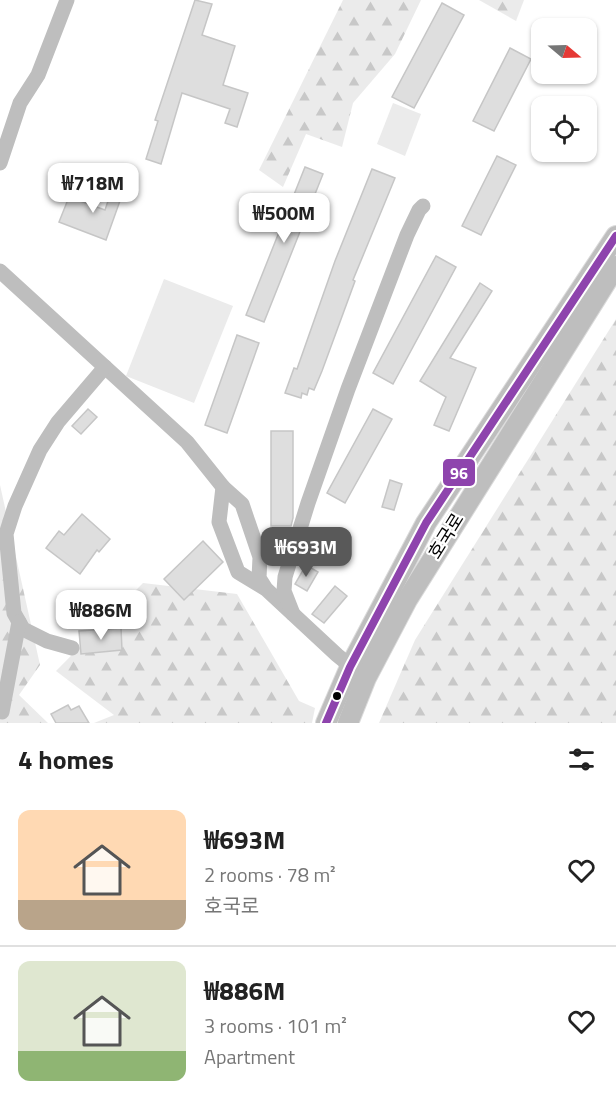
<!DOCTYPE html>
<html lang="en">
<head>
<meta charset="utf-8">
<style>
	:root { --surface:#fff; --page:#f2f2f2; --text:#222; --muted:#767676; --line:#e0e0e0; --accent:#595959 }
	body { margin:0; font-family:"Titillium Web","Noto Sans KR",sans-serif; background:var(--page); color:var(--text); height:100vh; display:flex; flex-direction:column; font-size:22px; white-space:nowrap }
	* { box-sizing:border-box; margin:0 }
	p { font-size:20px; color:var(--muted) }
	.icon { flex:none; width:33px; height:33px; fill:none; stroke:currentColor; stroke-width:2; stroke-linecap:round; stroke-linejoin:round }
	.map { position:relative; height:723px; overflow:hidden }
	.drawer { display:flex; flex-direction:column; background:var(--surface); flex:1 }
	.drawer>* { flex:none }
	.needle { width:39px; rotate:109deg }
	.buttons { position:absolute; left:531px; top:18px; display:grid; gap:12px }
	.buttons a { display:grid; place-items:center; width:66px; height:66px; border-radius:12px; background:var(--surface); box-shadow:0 2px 4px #0004; font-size:30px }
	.price { position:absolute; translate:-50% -51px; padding:0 14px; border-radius:12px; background:#fff; color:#222; font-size:20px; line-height:39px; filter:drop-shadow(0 2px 3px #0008) }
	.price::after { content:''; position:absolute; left:50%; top:36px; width:18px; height:14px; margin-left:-9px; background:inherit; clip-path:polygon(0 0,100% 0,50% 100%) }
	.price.current { background:var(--accent); color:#fff }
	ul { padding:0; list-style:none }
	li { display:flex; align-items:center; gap:18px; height:150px; padding:0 18px }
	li+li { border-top:2px solid var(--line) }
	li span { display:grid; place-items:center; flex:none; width:168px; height:120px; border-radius:12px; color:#555 }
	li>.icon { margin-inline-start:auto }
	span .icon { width:72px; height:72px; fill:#fffc; stroke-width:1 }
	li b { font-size:26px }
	h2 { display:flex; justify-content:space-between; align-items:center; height:72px; padding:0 18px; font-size:26px }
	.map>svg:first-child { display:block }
	.forest { fill:url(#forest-firs) }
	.park { fill:#ebebeb }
	.building { fill:#dedede; stroke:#c6c6c6; stroke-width:1.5 }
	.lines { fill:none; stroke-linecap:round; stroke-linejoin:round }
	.major-casing { stroke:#dbdbdb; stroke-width:22 }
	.minor { stroke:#bebebe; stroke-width:15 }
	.major { stroke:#bebebe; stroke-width:20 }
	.bus-1-casing { stroke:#fff; stroke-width:12 }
	.bus-1 { stroke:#8e44ad; stroke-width:8 }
	.bus-dot { fill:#000; stroke:#fff; stroke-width:2 }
	.labels { text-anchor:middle; stroke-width:4.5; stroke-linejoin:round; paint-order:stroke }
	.street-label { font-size:18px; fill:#000; stroke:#fff }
	.line-badge { stroke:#fff; stroke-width:2 }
	.badge-label { font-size:16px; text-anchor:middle; font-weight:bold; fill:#fff }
</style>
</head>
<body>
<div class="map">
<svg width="616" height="723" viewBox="0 0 616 723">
	<defs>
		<pattern id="forest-firs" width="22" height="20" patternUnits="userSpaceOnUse" patternTransform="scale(1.5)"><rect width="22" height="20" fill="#ebebeb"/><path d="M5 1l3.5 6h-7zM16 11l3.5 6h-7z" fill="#c8c8c8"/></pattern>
	</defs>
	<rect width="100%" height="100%" fill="#fff"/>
	<g class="forest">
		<path d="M343,0H421L395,54L353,103L342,147L306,134L283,187L259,170Z"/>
		<path d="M479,0H524L516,21Z"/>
		<path d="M616,319V723H379L415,640Z"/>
		<path d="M0,485L40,665L19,695L48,723H0Z"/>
		<path d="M143,583L237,594L299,701L315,708L312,723H94L114,715L56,671Z"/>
	</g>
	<g class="park">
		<path d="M393,103L421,114L405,156L377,144Z"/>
		<path d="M164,279L233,306L194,403L126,376Z"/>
	</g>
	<g class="building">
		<path d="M195,0L212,4L202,35L235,46L223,85L248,93L237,127L225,123L230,109L182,93L161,164L146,159L158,121L155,120Z"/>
		<path d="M442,3L464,15L414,108L392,97Z"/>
		<path d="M510,48L531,59L494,131L473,121Z"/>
		<path d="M497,156L516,165L481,235L462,226Z"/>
		<path d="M305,167L323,174L264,322L246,315Z"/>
		<path d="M372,169L395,178L353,280L355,281L322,371L314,390L309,388L307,395L302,393L301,398L285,393L294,368L297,369L335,261Z"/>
		<path d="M115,180L126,184L106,240L59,222L69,197L105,210Z"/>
		<path d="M436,256L456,267L393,384L373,373Z"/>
		<path d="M480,283L492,291L450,358L476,368L449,431L434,425L446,397L420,381Z"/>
		<path d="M237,335L259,343L227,433L205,425Z"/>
		<path d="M88,409L97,417L81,434L72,426Z"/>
		<path d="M373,409L392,419L345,503L327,493Z"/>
		<path d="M271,431H293V518L291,526H271Z"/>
		<path d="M390,480L402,484L394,510L382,507Z"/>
		<path d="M82,514L110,539L99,552L97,550L80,574L46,548L59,531L64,535Z"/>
		<path d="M203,541L223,562L184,600L164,579Z"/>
		<path d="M306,565L318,572L307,591L295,584Z"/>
		<path d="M335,586L347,596L324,623L312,614Z"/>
		<path d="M121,628L122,650L81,654L79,631Z"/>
		<path d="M68,705L71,710L79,706L89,723H56L51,714Z"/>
	</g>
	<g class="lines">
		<g class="major-casing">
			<g id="major">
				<path d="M326,723L350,667L426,523L616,236"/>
				<path d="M348,723L366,678L407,600L616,266"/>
			</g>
		</g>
		<g class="minor">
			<path d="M0,163L20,103L38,75L67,0"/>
			<path d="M0,271L187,442L223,487"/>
			<path d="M266,589L259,578L260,557L242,504L223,487L219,522L238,572L266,589L337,655L359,673"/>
			<path d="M293,614L284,591L285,577L308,503L348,389L407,235L419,210L423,206"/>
			<path d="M72,648L47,641L23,629L14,613L6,534L15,506L40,450L58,422L105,367"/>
			<path d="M2,712L19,622"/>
		</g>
		<use href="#major" class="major"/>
		<g class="bus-1-casing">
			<path id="bus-1" d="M326,723L350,667L426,523L616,236"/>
		</g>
		<use href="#bus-1" class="bus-1"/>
	</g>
	<circle class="bus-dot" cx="337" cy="696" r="5"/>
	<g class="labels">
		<g class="street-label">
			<text transform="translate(446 536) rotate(-58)" y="6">호국로</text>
		</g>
	</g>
	<rect class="line-badge" x="442" y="458" width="34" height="29" rx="6" fill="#8e44ad"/>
	<g class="badge-label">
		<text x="459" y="479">96</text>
	</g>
</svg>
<div class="buttons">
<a><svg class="needle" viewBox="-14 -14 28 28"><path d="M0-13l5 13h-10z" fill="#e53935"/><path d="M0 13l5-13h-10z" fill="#767676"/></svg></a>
<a><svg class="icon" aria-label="locate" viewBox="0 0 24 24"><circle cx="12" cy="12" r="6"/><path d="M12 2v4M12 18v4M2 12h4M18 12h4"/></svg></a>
</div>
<b class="price" style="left:93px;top:214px">₩718M</b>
<b class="price" style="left:284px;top:244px">₩500M</b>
<b class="price current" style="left:306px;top:578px">₩693M</b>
<b class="price" style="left:101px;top:641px">₩886M</b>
</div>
<section class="drawer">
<h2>4 homes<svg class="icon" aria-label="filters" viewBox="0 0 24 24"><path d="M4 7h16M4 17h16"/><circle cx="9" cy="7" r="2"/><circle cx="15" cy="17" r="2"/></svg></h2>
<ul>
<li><span style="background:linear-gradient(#ffd9b3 75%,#b9a48a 0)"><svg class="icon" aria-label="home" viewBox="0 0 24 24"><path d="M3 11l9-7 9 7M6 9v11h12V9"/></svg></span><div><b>₩693M</b><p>2 rooms · 78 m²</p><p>호국로</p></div><svg class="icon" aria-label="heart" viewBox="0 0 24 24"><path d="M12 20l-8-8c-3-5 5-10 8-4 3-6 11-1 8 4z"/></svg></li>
<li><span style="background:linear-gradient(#dfe7d0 75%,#8fb573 0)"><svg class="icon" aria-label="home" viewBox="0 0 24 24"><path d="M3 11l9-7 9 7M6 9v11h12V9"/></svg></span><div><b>₩886M</b><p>3 rooms · 101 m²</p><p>Apartment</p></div><svg class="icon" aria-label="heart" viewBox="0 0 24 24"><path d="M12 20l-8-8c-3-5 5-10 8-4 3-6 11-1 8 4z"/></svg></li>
</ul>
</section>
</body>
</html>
